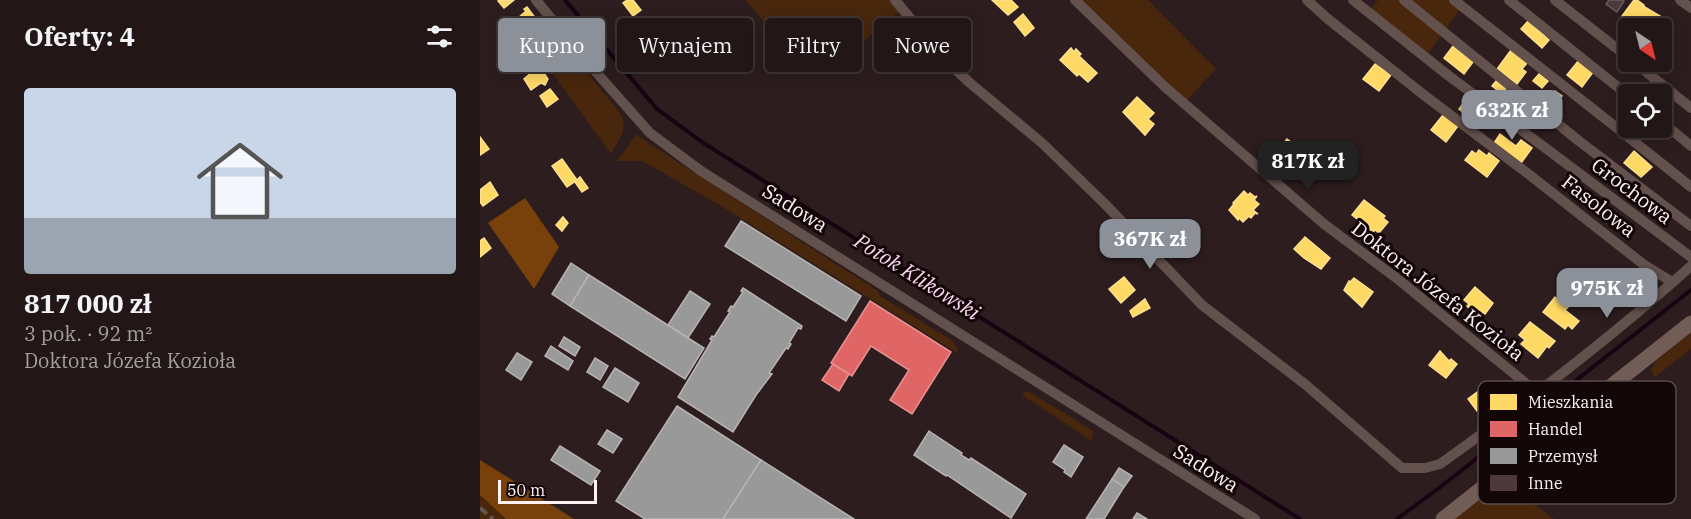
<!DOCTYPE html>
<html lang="pl">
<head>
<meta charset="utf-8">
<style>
	:root { --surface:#221616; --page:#2e2323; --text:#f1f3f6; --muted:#a29fa1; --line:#3f3535; --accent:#8c9099 }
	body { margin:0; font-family:"IBM Plex Serif",serif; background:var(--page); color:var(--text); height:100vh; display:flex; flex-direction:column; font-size:22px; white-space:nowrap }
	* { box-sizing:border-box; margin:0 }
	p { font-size:20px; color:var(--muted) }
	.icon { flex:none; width:33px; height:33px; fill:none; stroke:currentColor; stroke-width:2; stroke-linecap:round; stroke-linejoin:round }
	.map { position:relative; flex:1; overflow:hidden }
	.panel { display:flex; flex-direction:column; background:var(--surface); width:480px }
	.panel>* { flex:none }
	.banner { position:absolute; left:18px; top:18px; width:570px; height:54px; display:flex; gap:12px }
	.needle { width:39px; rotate:145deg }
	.controls { position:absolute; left:1138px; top:18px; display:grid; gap:12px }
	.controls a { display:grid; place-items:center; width:54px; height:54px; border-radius:6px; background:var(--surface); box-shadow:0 3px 15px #0003,0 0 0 2px var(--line); font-size:30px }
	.scale { position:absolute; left:18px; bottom:15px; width:99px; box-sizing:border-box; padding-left:6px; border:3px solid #fef1f1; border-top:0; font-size:16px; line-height:21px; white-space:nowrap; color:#fef1f1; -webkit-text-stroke:4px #130607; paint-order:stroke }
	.price { position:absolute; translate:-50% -51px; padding:0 14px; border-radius:12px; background:var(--accent); color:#fff; font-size:20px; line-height:39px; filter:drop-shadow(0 2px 3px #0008) }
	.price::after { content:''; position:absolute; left:50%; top:36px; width:18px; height:14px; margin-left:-9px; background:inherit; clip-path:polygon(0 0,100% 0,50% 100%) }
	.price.on { background:#222; color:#fff }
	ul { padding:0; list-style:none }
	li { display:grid; align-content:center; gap:12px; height:318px; padding:0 24px }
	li+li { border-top:2px solid var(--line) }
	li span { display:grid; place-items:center; height:186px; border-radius:6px; color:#555 }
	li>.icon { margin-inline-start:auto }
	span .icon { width:108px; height:108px; fill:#fffc; stroke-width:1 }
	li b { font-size:26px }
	h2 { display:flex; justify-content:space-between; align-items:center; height:72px; padding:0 24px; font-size:26px }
	.chip { padding:0 21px; border-radius:6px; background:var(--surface); box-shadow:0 3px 15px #0003,0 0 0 2px var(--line); font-size:21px; line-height:54px }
	.chip.on { background:var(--accent); color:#fff }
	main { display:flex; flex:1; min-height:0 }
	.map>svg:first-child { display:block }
	.green { fill:#48270c }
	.forest { fill:#78400b }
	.homes { fill:#ffd966; stroke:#ffe090; stroke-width:1.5 }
	.shops { fill:#e06666; stroke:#e99090; stroke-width:1.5 }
	.industry { fill:#999; stroke:#b7b3b3; stroke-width:1.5 }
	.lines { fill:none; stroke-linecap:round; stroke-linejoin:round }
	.stream { stroke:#180312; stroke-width:4 }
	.building { fill:#4d383e; stroke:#685a5d; stroke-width:1.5 }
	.minor { stroke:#63514d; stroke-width:10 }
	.secondary { stroke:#725c56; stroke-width:15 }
	.rail { stroke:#645655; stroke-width:4; stroke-dasharray:9 4.5; stroke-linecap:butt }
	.labels { text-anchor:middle; stroke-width:6; stroke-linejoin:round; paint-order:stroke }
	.street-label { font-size:20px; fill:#fef1f1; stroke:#130607 }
	.water-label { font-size:21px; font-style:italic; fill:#fcd7f2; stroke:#130607 }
	.key { fill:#130607; stroke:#5a4c4d; stroke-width:1.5 }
	.key-label { font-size:16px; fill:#fef1f1 }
</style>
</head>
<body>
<main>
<section class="panel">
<h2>Oferty: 4<svg class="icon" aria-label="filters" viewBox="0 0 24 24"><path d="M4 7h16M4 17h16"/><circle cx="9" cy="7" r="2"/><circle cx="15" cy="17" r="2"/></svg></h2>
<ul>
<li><span style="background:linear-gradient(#c9d6e8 70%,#9aa5b1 0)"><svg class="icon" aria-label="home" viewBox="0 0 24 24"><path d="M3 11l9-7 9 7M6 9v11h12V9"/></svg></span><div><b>817 000 zł</b><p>3 pok. · 92 m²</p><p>Doktora Józefa Kozioła</p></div></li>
</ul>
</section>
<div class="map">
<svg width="1211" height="519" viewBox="0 0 1211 519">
	<rect width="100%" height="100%" fill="#2d1d1e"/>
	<g class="green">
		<path d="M266,0H415L422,9L373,50L346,18L306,50Z"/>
		<path d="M595,0H668L736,69L703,104Z"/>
		<path d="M898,0H974L982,6L946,57L888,13Z"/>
		<path d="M87,48L140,113C149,130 139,139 131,154L66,64Z"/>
		<path d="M156,135L398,291L400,296L473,341L479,354L246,209L162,161H137Z"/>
		<path d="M1211,333V349L1175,377L1171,370L1176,361Z"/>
		<path d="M545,392H550L613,431L612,441L542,395Z"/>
		<path d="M1024,481L1074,519H975Z"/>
		<path d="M0,495L26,519H0Z"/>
	</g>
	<g class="forest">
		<path d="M45,198L79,247L54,289L8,223Z"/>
		<path d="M0,460L94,519H26L0,495Z"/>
	</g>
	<g class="homes">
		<path d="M20,0H34L24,8L18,1Z"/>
		<path d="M147,0H153L161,10L153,16L143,3Z"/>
		<path d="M512,0H531L538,7L528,15Z"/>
		<path d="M1154,0H1157L1164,5L1163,6L1180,16L1172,28H1159L1142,16Z"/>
		<path d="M47,7L56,19L47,27L38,18L46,11L44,9Z"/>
		<path d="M543,14L554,28L545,36L534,22Z"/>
		<path d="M56,19L65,30L55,38L47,27Z"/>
		<path d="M1048,21L1069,40L1062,48L1041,29Z"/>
		<path d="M973,46L993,62L984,74L964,58Z"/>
		<path d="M591,48L594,52L596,49L601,54L599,56L617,73L608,82L599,74L597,76L580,60Z"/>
		<path d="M1031,50L1047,63L1042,69L1046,72L1037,84L1017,69Z"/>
		<path d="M1099,60L1113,72L1102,87L1087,75Z"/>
		<path d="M53,64L57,69L60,67L68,79L65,85L61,83L51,90L44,79L51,73L47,67Z"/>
		<path d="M895,64L911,75L899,91L883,79Z"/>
		<path d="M1059,74L1068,81L1062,88L1053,81Z"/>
		<path d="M1017,80L1027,87L1022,94L1012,86Z"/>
		<path d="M70,89L78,99L67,107L60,96Z"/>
		<path d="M1075,91L1082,96L1072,108L1066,103Z"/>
		<path d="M657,97L674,113L668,119L674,124L665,135L643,112Z"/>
		<path d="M988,97L1009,112L1000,125L979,109Z"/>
		<path d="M1046,103L1067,120L1061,127L1040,111Z"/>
		<path d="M963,115L978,126L966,142L951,130Z"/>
		<path d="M1020,134L1036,146L1041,140L1052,148L1041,163L1014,143Z"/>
		<path d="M0,137L9,149L0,155Z"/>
		<path d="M807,139L822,150V152L827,156L814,172L794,155Z"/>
		<path d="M999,150L1007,156L1009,153L1019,161L1007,177L985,160L992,151L996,154Z"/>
		<path d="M1154,151L1172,167L1161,177L1144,163Z"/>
		<path d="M82,159L97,180L87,187L72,166Z"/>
		<path d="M100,177L108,188L102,192L95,182Z"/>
		<path d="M10,182L18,195L3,206L0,202V190Z"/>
		<path d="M764,191L768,195L770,193L775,197L777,196L774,200L779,204L773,210L778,214L775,213L771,218L769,216L763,222L759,218L758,220L749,210L754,204L753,203Z"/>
		<path d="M884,200L905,216L903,218L908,222L899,233L895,230L893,232L872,215Z"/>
		<path d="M83,217L88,223L82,231L76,225Z"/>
		<path d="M825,237L850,258L841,269L824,258L814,249Z"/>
		<path d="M4,238L11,248L0,257V241Z"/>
		<path d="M644,277L655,290L641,303L629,289Z"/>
		<path d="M874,278L893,292L882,307L864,290L869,281L870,282Z"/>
		<path d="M995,287L1013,303L1005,314L993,308L991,310L987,306L989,304L984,300Z"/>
		<path d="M1075,297L1088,307L1085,310L1099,321L1092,329L1088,325L1085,329L1063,312Z"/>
		<path d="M665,299L670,308L653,317L650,311Z"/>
		<path d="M1050,322L1075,341L1069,348L1067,346L1058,358L1041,344L1045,340L1039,335Z"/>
		<path d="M960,351L969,361L971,359L977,364L966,378L949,365Z"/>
		<path d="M1004,387L1014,399L997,411L988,399Z"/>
	</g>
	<g class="shops">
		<path d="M390,301L471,352L432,414L410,400L429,370L391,346L372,376L351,363Z"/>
		<path d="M353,364L369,374L359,391L342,380Z"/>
	</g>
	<g class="industry">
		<path d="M261,221L381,296L366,321L245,246Z"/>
		<path d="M91,263L109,275L90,306L72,294Z"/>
		<path d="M109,275L224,348L205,379L90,306Z"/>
		<path d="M263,288L322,326L321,329L318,328L309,343L311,344L308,349L306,348L289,373L292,374L276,395L253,432L198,397L232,340L230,339L232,336L234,337L250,312L248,311L251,306L253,307L263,292L261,291Z"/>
		<path d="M210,291L230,304L208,338L188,325Z"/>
		<path d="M84,337L100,347L95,356L79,346Z"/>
		<path d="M71,346L93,361L88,370L65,356Z"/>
		<path d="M37,353L52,362L41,380L26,370Z"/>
		<path d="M115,358L128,366L120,380L107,372Z"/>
		<path d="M135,368L159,383L148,402L123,387Z"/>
		<path d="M197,406L281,460L243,519H165L136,501Z"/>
		<path d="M127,430L142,439L133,453L118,444Z"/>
		<path d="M449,431L482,453L481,455L489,460L491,458L546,494L531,518L467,475L466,476L434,455Z"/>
		<path d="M584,445L603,457L591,477L584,472L585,470L573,462Z"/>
		<path d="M80,446L120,471L111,485L71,460Z"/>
		<path d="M281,460L374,519H243Z"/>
		<path d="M639,468L652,476L644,487L632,479Z"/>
		<path d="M632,479L644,487L624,519H606Z"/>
		<path d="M657,513L667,519H653Z"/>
	</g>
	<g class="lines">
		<g class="stream">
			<path d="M85,0L177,109L222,142L820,519"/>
			<path d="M917,519L963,485L1211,290"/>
		</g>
	</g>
	<path class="building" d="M1129,0H1143L1144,1L1137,12L1126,4Z"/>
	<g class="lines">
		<g class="minor">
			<path d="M56,0L107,62L170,133L221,171L775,519"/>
			<path d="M415,0L464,59L490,83L562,143L624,203L722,305L826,385L922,468H945L960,464C1047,402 1132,337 1211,266"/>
			<path d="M595,0L685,87L844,224L919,280L1054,390L1060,392"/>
			<path d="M827,0L848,19L944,95L1051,176L1163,264L1192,282"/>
			<path d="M873,0L969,76L1211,257"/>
			<path d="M924,0L1099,141L1211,226"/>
			<path d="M974,0C1053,62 1133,124 1211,187"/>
			<path d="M1029,0L1149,96"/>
			<path d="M1075,0L1149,58"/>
			<path d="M1200,0L1211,8"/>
			<path d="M1154,62L1211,108"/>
			<path d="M1182,122L1211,146"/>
		</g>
		<path class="secondary" d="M963,519L1211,323"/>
		<path class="rail" d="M0,508L13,519"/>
	</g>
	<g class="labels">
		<g class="street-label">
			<text transform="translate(1152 191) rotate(37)" y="7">Grochowa</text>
			<text transform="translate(1119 206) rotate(38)" y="7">Fasolowa</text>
			<text transform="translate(315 208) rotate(32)" y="7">Sadowa</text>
			<text transform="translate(958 291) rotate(38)" y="7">Doktora Józefa Kozioła</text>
			<text transform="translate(726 468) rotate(32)" y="7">Sadowa</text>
		</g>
		<g class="water-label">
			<text transform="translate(437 277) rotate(32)" y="7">Potok Klikowski</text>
		</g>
	</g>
	<rect x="998" y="381" width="198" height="123" rx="9" class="key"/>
	<rect x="1010" y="394" width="27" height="16" fill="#ffd966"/>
	<rect x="1010" y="421" width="27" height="16" fill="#e06666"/>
	<rect x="1010" y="448" width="27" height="16" fill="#999"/>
	<rect x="1010" y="475" width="27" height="16" fill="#4d383e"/>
	<g class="key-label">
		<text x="1048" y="408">Mieszkania</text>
		<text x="1048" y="435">Handel</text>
		<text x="1048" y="462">Przemysł</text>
		<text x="1048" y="489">Inne</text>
	</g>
</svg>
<div class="controls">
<a><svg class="needle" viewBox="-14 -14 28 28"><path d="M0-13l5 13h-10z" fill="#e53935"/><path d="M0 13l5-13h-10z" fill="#a29fa1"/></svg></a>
<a><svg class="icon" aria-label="locate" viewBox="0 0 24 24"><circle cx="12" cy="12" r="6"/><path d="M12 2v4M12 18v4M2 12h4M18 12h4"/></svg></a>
</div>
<div class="scale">50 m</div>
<b class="price" style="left:1032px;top:141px">632K zł</b>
<b class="price on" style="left:828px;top:192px">817K zł</b>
<b class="price" style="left:670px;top:270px">367K zł</b>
<b class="price" style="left:1127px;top:319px">975K zł</b>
<div class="banner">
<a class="chip on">Kupno</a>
<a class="chip">Wynajem</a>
<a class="chip">Filtry</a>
<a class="chip">Nowe</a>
</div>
</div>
</main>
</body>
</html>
